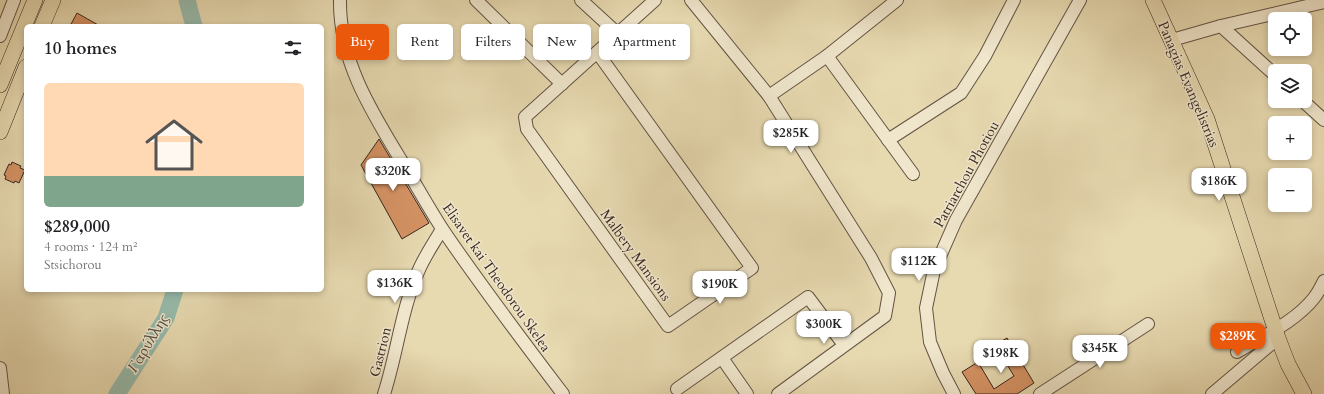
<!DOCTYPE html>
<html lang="en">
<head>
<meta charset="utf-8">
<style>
	:root { --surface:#fff; --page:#f6f6f6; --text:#202124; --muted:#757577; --line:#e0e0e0; --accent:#ea580c }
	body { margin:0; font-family:Cardo,serif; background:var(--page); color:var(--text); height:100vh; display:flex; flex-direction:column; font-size:15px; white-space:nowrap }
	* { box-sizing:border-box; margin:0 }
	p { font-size:13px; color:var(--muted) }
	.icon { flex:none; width:22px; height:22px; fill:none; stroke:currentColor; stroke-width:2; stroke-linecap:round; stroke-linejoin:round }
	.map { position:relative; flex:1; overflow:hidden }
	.side { position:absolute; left:24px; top:24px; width:300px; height:268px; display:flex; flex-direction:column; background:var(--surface); border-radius:6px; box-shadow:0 2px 6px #0003 }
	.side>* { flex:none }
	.banner { position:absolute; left:336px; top:24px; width:380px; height:36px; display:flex; gap:8px }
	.controls { position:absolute; left:1268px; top:12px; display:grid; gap:8px }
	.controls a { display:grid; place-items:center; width:44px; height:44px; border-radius:6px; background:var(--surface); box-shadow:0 2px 6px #0003; font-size:20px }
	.price { position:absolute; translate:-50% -34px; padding:0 9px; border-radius:8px; background:#fff; color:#222; font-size:13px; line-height:26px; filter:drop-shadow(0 1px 2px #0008) }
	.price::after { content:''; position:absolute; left:50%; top:24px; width:12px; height:9px; margin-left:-6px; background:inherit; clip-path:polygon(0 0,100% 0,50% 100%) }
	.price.on { background:var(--accent); color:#fff }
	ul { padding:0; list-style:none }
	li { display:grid; align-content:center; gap:8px; height:212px; padding:0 20px }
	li+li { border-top:1px solid var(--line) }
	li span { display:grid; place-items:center; height:124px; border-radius:6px; color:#555 }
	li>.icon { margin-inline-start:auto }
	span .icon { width:72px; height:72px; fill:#fffc; stroke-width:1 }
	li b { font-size:17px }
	h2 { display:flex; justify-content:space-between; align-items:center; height:48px; padding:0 20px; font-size:17px }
	.pill { padding:0 14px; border-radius:6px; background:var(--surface); box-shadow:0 2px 6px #0003; font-size:14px; line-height:36px }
	.pill.on { background:var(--accent); color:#fff }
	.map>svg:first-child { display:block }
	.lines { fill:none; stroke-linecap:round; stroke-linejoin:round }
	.river { stroke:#97baab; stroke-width:17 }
	.building { fill:#d69364; stroke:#372620 }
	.minor-casing { stroke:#635344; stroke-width:14 }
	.major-casing { stroke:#372620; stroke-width:16 }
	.minor { stroke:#efe6cc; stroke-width:12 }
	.major { stroke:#e7d9b0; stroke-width:15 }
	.labels { text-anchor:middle; stroke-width:3; stroke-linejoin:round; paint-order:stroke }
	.street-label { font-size:14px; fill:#372620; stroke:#efe6cc }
	.water-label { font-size:15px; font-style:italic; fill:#4f4b43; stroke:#efe6cc }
</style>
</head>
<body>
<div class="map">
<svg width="1324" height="394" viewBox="0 0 1324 394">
	<rect width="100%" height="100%" fill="#e7d9b0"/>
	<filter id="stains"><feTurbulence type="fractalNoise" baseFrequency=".005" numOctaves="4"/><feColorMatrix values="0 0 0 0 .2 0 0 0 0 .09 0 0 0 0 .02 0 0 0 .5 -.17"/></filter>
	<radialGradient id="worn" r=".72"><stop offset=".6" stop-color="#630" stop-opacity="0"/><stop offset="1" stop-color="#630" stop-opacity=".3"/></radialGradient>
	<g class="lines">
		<g class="river">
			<path d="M187,0L194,26"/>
			<path d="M117,394L166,318L175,290"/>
		</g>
	</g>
	<g class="building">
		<path d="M77,13L100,26H70Z"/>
		<path d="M379,139L429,223L402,239L361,165Z"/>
		<path d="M12,162L21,166L20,168L25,170L19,183L15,181L14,183L5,179L6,176L4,175L9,164L11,165Z"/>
		<path d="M1007,338L1034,383L1017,394H976L962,372L978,362L994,389L1014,376L995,345Z"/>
	</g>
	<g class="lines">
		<g class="minor-casing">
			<g id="minor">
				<path d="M340,0C339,64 375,117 407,170C419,190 430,210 443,230C481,286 522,340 563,394"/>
				<path d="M476,0L562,84"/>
				<path d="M581,0L618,34"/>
				<path d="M691,0L769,96L871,258L889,293L885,316L778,394"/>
				<path d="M1221,26L1275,75"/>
				<path d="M0,36L14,0"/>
				<path d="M1172,40L1221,26L1324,2"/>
				<path d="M597,52L752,268L668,326L527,129L525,117L655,0"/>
				<path d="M827,56L913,174"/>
				<path d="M769,96L827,56L897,0"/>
				<path d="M1303,101L1324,120"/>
				<path d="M888,140L961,93L985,56L1014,0"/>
				<path d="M1237,352C1263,336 1295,322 1314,298C1318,293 1321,287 1324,281"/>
				<path d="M722,358L747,394"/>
				<path d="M0,368L3,394"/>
				<path d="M677,389L808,297L844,345"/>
				<path d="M384,394C397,354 401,311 418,272C424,257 434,243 442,229"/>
				<path d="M954,394L943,373L930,342L926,308L934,270L956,220L1080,0"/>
				<path d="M1040,394L1148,324"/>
				<path d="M1212,394L1278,338"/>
			</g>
		</g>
		<g class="major-casing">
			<g id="major">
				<path d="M1153,0L1207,119L1278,338L1288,364L1304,394"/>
				<path d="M42,26L53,0"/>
				<path d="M0,85L35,0"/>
				<path d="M0,132L26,67"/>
			</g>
		</g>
		<use href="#minor" class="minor"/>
		<use href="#major" class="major"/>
	</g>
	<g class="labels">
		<g class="street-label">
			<text transform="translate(1189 84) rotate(67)" y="5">Panagias Evangelistrias</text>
			<text transform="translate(966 174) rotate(-61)" y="5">Patriarchou Photiou</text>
			<text transform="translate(636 255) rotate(54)" y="5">Malbery Mansions</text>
			<text transform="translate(497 277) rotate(55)" y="5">Elisavet kai Theodorou Skelea</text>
			<text transform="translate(380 352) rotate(-76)" y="5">Gastrion</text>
		</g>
		<g class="water-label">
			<text transform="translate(148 343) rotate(-59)" y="5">Γαρύλλης</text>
		</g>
	</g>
	<rect width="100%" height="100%" filter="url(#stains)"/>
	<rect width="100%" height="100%" fill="url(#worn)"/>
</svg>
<div class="controls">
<a><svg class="icon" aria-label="locate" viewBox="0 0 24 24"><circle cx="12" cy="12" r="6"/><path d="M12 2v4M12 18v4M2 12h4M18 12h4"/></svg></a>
<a><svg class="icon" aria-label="layers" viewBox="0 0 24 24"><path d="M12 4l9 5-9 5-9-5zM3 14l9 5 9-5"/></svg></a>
<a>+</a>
<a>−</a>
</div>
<b class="price" style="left:791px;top:154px">$285K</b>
<b class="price" style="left:393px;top:192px">$320K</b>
<b class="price" style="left:1219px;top:202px">$186K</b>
<b class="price" style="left:919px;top:282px">$112K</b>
<b class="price" style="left:395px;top:304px">$136K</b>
<b class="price" style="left:720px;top:305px">$190K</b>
<b class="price" style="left:824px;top:345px">$300K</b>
<b class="price on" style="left:1238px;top:357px">$289K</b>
<b class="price" style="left:1100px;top:369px">$345K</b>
<b class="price" style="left:1001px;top:374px">$198K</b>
<div class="banner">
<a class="pill on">Buy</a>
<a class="pill">Rent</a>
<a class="pill">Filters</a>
<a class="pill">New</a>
<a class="pill">Apartment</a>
</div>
<section class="side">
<h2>10 homes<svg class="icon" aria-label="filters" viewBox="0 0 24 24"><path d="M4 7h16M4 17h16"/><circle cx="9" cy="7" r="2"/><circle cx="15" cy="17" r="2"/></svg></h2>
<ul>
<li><span style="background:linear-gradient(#ffd9b3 75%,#7fa58c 0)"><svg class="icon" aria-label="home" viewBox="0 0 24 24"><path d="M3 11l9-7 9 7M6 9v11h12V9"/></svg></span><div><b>$289,000</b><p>4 rooms · 124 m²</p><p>Stsichorou</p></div></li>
</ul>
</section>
</div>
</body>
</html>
